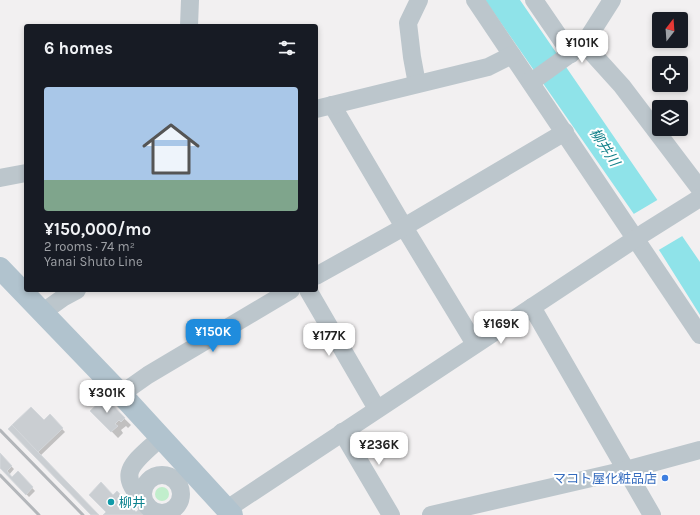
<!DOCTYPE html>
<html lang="en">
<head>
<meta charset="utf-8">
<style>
	:root { --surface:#171b24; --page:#20242c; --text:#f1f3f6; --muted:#9ea1a6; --line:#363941; --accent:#1f8cdd }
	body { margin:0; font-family:Karla,"Noto Sans JP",sans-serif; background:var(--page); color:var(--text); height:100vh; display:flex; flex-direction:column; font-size:15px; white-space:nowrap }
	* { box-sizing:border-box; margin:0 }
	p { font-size:13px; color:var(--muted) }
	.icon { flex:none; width:22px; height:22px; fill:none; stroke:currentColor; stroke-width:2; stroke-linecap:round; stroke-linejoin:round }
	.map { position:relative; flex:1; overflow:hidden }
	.sheet { position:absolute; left:24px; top:24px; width:294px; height:268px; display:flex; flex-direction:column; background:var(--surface); border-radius:4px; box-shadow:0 2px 6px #0003 }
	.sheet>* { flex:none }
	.needle { width:26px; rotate:17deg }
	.tools { position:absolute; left:652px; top:12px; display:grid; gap:8px }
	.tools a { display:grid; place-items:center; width:36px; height:36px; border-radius:4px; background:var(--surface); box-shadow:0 2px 6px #0003; font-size:20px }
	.price { position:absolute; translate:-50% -34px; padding:0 9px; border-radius:8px; background:#fff; color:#222; font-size:13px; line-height:26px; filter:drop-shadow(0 1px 2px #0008) }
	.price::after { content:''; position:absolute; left:50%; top:24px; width:12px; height:9px; margin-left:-6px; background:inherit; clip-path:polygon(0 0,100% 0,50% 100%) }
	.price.on { background:var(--accent); color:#fff }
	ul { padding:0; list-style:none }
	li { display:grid; align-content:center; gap:8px; height:212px; padding:0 20px }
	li+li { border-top:1px solid var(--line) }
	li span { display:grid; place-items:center; height:124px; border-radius:4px; color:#555 }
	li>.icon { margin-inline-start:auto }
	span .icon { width:72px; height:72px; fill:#fffc; stroke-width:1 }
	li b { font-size:17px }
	h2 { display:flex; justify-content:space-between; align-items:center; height:48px; padding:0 20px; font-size:17px }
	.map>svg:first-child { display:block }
	.green { fill:#c1eecc }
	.water { fill:#8fe3e9 }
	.pier { fill:#f2f0f1 }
	.shadow { fill:#0003 }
	.building { fill:#caced2; stroke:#d4d7db }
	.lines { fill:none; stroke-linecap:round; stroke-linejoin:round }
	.minor { stroke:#bcc6cc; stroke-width:18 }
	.major { stroke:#b1c3ce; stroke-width:22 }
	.rail { stroke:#b3b6ba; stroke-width:3 }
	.shop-dot { fill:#3f7fe0; stroke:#fff; stroke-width:1.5 }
	.culture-dot { fill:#0f9aa8; stroke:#fff; stroke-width:1.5 }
	.labels { text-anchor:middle; stroke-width:4; stroke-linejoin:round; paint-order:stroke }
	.shop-label { font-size:13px; fill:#366cbe; stroke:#fff; text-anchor:end }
	.culture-label { font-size:13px; fill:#0d838f; stroke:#fff; text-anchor:start }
	.water-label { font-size:14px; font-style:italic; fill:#118089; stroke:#fff }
</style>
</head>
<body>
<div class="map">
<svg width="700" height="515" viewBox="0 0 700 515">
	<rect width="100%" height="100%" fill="#f2f0f1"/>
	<circle class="green" cx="162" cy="494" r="7"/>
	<path class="water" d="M485,0H520L700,262V315L661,253Z"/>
	<path class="pier" d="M659,199L684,235L657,251L632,215Z"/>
	<g class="shadow">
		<path d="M104,399L131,425L128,428L126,426L121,430L123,433L118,438L92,411Z"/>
		<path d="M50,416L65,432L40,456L98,515H93L9,429L44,422Z"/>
		<path d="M0,455L14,469L9,475L12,478L18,473L35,491L29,497L0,467Z"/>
	</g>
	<g class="building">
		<path d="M105,397L125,418L121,422L119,420L115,424L118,426L111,432L90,411Z"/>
		<path d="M31,407L44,420L50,414L63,428L38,452L12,425Z"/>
		<path d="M12,425L38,452L99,515H91L8,429Z"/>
		<path d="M0,453L12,466L7,471L12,477L18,471L33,487L26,495L0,468Z"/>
		<path d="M101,482L113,495L117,491L136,512L139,509L145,515H103L106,512L89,495Z"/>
	</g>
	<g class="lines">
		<g class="minor">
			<path d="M475,0L700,335"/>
			<path d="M534,0L571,54"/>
			<path d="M189,26L190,0"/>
			<path d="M584,44L622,86L700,189"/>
			<path d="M530,81L534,80L584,44L612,0"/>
			<path d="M417,84L412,57L408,23L419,0"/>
			<path d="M332,105L404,227L475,344"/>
			<path d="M316,109L488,67L512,55"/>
			<path d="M0,178L26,173"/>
			<path d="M316,276L404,227L565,132"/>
			<path d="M308,290L377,409"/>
			<path d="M532,307L652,515"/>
			<path d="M43,312L64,297L77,290"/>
			<path d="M121,394L148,375L291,290"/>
			<path d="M342,432L391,515"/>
			<circle cx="162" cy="494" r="19"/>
			<path d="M147,505C113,471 134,464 161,437"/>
			<path d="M227,509L644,233L700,198"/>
			<path d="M431,515L626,470L700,450"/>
		</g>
		<path class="major" d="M0,268L121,394L232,515"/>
		<g class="rail">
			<path d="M0,430L83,515"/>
			<path d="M0,475L39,515"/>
		</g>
	</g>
	<circle class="shop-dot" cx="665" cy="478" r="4"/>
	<circle class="culture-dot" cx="111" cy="502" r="4"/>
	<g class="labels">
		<g class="shop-label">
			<text x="657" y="483">マコト屋化粧品店</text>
		</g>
		<g class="culture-label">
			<text x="119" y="507">柳井</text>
		</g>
		<g class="water-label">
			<text transform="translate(605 147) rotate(57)" y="5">柳井川</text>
		</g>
	</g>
</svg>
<div class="tools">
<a><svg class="needle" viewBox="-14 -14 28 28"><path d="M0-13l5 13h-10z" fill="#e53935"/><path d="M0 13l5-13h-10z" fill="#9ea1a6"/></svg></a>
<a><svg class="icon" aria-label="locate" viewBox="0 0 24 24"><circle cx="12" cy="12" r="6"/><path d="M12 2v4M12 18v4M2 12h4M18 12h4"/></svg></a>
<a><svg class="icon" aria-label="layers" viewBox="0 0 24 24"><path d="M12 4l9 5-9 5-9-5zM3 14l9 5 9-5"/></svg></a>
</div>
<b class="price" style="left:582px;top:64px">¥101K</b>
<b class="price" style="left:501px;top:345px">¥169K</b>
<b class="price on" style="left:213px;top:353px">¥150K</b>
<b class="price" style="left:329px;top:357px">¥177K</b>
<b class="price" style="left:107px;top:414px">¥301K</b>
<b class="price" style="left:379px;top:466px">¥236K</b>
<section class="sheet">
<h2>6 homes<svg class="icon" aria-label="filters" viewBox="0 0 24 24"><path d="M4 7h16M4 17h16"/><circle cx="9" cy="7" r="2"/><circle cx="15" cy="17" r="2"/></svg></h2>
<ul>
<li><span style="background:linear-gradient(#a9c7e8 75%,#7fa58c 0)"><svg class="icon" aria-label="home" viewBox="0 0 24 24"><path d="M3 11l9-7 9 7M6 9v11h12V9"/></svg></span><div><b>¥150,000/mo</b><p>2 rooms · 74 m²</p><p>Yanai Shuto Line</p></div></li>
</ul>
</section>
</div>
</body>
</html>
